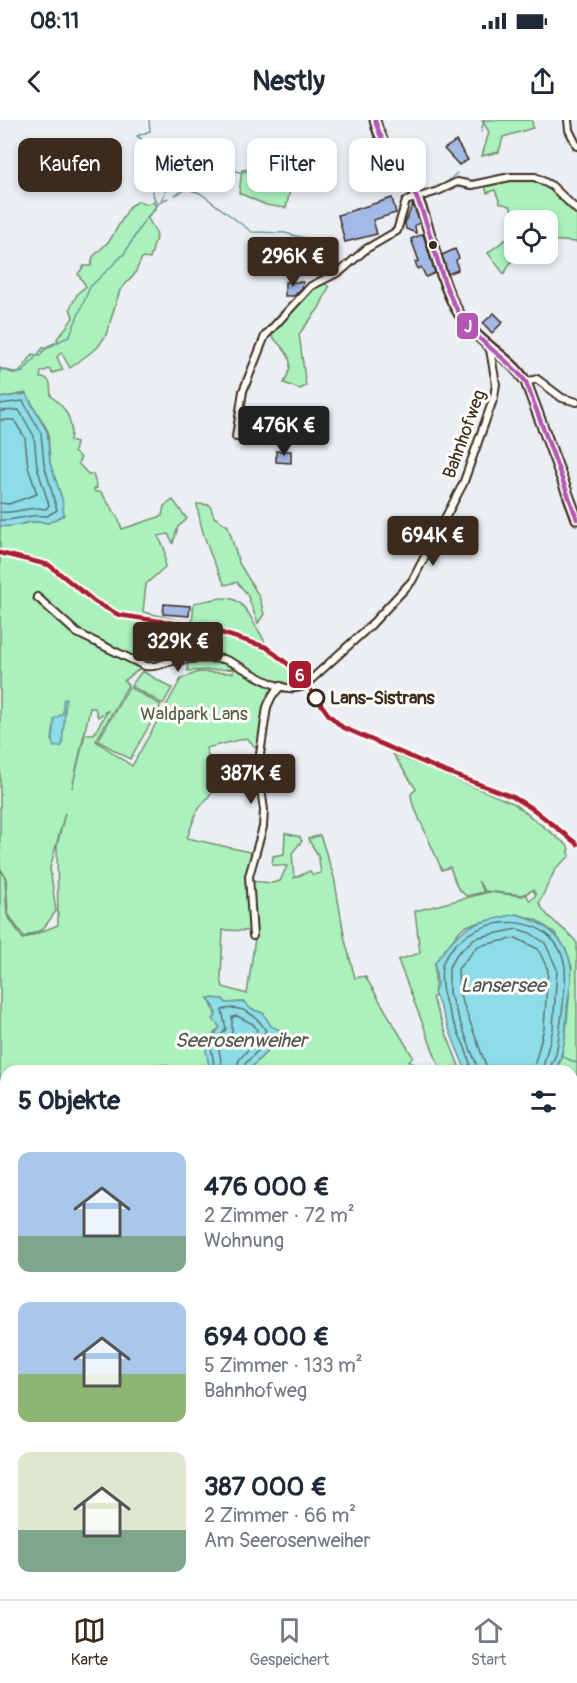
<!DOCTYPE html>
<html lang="de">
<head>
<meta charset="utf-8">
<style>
	:root { --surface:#fff; --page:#f2f2f3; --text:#1f2937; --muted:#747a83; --line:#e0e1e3; --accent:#3b2a1e }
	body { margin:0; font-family:Pangolin,sans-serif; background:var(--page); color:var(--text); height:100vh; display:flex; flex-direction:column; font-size:22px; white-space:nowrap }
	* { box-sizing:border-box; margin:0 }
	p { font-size:20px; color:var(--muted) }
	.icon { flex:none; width:33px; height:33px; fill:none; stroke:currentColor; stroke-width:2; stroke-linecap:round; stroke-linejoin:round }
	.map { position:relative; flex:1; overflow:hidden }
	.panel { position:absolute; left:0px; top:945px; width:578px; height:534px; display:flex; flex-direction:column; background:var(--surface); border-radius:18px 18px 0 0; box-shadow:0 3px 9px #0003 }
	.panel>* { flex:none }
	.hud { position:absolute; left:18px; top:18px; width:542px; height:54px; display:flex; gap:12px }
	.buttons { position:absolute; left:504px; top:90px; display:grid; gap:12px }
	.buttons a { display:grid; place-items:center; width:54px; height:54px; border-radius:12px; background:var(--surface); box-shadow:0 3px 9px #0003; font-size:30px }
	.price { position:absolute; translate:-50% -51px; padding:0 14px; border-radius:6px; background:var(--accent); color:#fff; font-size:20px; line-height:39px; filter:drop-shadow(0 2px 3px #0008) }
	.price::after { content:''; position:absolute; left:50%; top:36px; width:18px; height:14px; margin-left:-9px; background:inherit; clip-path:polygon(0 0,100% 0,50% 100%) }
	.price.active { background:#222; color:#fff }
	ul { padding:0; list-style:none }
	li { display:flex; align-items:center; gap:18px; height:150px; padding:0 18px }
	li span { display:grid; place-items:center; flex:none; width:168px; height:120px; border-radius:12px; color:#555 }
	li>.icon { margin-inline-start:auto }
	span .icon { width:72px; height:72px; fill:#fffc; stroke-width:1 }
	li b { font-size:26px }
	h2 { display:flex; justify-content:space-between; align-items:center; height:72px; padding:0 18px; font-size:26px }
	.pill { padding:0 21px; border-radius:12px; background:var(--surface); box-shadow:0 3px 9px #0003; font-size:21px; line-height:54px }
	.pill.active { background:var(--accent); color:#fff }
	.status { display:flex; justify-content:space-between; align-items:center; height:42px; padding:0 30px; background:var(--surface); direction:ltr }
	.status svg { height:16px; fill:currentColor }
	header { display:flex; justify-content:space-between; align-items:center; height:78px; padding:0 18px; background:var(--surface); font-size:27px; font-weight:700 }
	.tabs { display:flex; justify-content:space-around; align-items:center; height:84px; border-top:2px solid var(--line); background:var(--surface); font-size:16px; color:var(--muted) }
	.tabs a { display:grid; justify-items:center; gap:3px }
	.tabs .active { color:var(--accent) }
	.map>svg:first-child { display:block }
	.green { fill:#abf1bd; stroke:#738e6e; stroke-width:1.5; fill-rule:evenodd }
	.water { fill:#8cdde8; stroke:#6c9597; stroke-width:1.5 }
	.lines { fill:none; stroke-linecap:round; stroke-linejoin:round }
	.shore { stroke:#5b726f; stroke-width:1.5 }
	.stream { stroke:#6c9597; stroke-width:1.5 }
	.building { fill:#a3bae8; stroke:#3b2a1e; stroke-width:1.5 }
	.street-casing { stroke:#3b2a1e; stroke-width:10 }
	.secondary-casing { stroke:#3b2a1e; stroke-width:13 }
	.street { stroke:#fdfcf7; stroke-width:6 }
	.secondary { stroke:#fdfcf7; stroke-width:8 }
	.bus-1-casing { stroke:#fdfcf7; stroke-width:9 }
	.bus-1 { stroke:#b457b4; stroke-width:4.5 }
	.tram-1-casing { stroke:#fdfcf7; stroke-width:9 }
	.tram-1 { stroke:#a81a30; stroke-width:4.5 }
	.bus-dot { fill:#3b2a1e; stroke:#fdfcf7; stroke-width:2 }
	.stop-dot { fill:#fdfcf7; stroke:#3b2a1e; stroke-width:3 }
	.labels { text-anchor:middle; stroke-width:6; stroke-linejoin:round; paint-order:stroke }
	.street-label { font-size:18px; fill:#3b2a1e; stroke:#fdfcf7 }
	.stop-label { font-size:18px; font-weight:bold; fill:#3b2a1e; stroke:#fdfcf7; text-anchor:start }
	.park-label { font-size:18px; fill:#575c46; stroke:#fdfcf7 }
	.water-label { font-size:20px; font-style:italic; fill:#4f5750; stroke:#fdfcf7 }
	.line-badge { stroke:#fdfcf7; stroke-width:2 }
	.badge-label { font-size:16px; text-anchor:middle; font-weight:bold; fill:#fff }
</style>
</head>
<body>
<div class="status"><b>08:11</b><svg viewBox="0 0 49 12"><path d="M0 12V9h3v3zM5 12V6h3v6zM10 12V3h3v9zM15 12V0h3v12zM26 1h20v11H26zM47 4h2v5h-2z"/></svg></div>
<header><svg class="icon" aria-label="back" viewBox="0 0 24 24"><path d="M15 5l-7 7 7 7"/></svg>Nestly<svg class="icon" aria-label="share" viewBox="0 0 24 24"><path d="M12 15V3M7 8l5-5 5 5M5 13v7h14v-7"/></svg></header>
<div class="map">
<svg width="577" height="1479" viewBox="0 0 577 1479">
	<rect width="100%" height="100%" fill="#ebeff4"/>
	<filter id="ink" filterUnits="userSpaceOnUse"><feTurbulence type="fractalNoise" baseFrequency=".0167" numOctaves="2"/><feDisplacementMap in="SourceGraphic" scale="12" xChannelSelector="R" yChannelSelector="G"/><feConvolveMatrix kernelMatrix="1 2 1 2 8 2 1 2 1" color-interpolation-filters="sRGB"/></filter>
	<g filter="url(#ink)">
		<g class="green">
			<path d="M482,0H532L533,8L503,17L499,32L482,36L489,12Z"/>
			<path d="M260,48L263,56L275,62L287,60L291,66L286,88L266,85L239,73L242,50Z"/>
			<path d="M533,59L549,68L577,92V122L548,120V100H516L510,86L500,83L495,70L487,73L485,65L510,60Z"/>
			<path d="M139,81L147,84L154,81L156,89L147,97L157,114L150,139L142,138L134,155L120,170L106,215L98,227L70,248L61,232L57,237L63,250L52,253L50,249L41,252L40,258H46L50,263L51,276C66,288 74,300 70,321L76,323L74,332L81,338L78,343L88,354H93L97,368L94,369L95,372H101L118,398L122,409L162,396L164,386L173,380L187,399L178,407L173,423L168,414L158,416L165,430V447L146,464L143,492L192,503L194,483C227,477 237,470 254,503C258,511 263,515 265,524L291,543L307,561C296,569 281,562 272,572L258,630L247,618L206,628L217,666L197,691L187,718L254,733L246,760L252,811L223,810L221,859L223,867L247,874L255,818L250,761L272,763L280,761L287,746L272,745L273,736L284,734L285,713L300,717L302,721L292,733L294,758L310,751L313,755L321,753L318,735L308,719L320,715L334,757L345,820L355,858L365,856L413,937L409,941L424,951H248L269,929L266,921L274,916L263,893L250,889L244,882L226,883L223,879L208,878C215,888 214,897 220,907L206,923L210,951H173L166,945H158L162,951H6V1473H572V1076L577,1080V1479H0V750L5,757L7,795L23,819L58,805L57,725L65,693L50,748L56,791L43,809L24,817L8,794L6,757L0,748V406C18,409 29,398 48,403L62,379L50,343L48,311L26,273L0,278V249L19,253L33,234L40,236L44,230L58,222L57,219C62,211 69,206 73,197L70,188L78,173L86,166L78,154L84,146H91L93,137L110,120L130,86ZM187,539L188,551L233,549V553L198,552L181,559L132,646L96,621L128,565L124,561L142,547ZM90,588H95L98,597L108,590L94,614H85L72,668Z"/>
			<path d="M514,113L516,134L504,154L488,133Z"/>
			<path d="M323,162L329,167L319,188L299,214L306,266L300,269L284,263C298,238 286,232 269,213L310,170Z"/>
			<path d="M197,384L210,385L214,397L228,406L239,443L259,476L264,494L258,503L247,474L237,462L225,465C211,439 201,413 197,384Z"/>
			<path d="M142,551L172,568L163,584L131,566Z"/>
			<path d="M129,567L161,585L130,639L98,621Z"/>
			<path d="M393,634L513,683L568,726L570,736L556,748L539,783C546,799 566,808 577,823V983L572,987V951H555L561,940L566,911L572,847L566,830L555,813L536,800L517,794L469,805L461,809L435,843V876L432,878L461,951H441L398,840L420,833L415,791L489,772L522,776L526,774L530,781L536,775L533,770L522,775L485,771L478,761L484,772L466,776L457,767L450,747L442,750L412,682L411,674L416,669Z"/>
		</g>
		<g class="water">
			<path d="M26,274L47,312L50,343L62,379L64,395L48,403C28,398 18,409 0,406V278Z"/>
			<path d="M66,579L62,626L54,627L52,622L54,599L63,593V580Z"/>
			<path d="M517,794C543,803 566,816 571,846C573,859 568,875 567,888C566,910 565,931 555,951H466L434,872L437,865L435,843C462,803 472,804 517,794Z"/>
			<path d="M208,878L223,879L226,883L244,882L251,889L263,893L271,906L282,911L266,921L269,929L248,951H210C203,915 205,933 220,907L213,899L216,896L215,888Z"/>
		</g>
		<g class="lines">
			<g class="shore">
				<path d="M0,284L23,281L41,313L44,344L57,390L47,396C30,393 17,401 0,400"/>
				<path d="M0,291L19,290L34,316L37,347L49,385L46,389C29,385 16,394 0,392"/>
				<path d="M0,300H14L25,318L28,347L37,374L9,384L0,383"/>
				<path d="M215,951L211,927L226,909L222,890C241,884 257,895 266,911L261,919V927L245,944L243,951"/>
				<path d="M223,951L219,930L232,912V897L237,896L253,904L257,910L253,924L239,940L236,951"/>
				<path d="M471,951C467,915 437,890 442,847C442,842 447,835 450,831C479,792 556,789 565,847C567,863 559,917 556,934C554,940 550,945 550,951"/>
				<path d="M479,951L449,873V847L457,834L475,818L517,809L530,813L545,823L557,849L553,909L542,951"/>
				<path d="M488,951L459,872L458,849L478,826L516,818L538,829L548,850L544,908L533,951"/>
			</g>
			<g class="stream">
				<path d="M149,0L150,11L137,16L142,19C142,33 149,42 152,55C154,66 150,73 157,83"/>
				<path d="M481,12L484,0"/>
				<path d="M444,65L457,53"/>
				<path d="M175,75L187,69L200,73L252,112L285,113L327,124"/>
				<path d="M161,80L167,69L201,50L224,45L239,52L277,49"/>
				<path d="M0,248L15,254L23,252L43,228L69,217L90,167L124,134L144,101L160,82L168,78"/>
				<path d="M561,936L577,943"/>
			</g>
		</g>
		<g class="building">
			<path d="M376,21L383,34L369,42L362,28Z"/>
			<path d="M456,21L468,40L459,45L444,29Z"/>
			<path d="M392,47L401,61L393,66L384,52Z"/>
			<path d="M392,78L396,93L373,100L377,114L345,122L338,95Z"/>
			<path d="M413,84L420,103L415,105L416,113L406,109L405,103Z"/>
			<path d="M423,114L435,153L426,157L421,147L418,149L415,142L419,141L411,119Z"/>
			<path d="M283,121L294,123L292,138L281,136Z"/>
			<path d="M455,129L459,138L456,140L458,150L448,154L442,135Z"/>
			<path d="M285,162H303L302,168L294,176H285Z"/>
			<path d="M494,193L503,202L492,213L483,203Z"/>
			<path d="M276,331H291V343L276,342Z"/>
			<path d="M164,484L190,486L189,496L163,494Z"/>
		</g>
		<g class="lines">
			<g class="street-casing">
				<g id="street">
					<path d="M568,0L569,10L577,26"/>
					<path d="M526,262L537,259L562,278L577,282"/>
					<path d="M236,317L243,271L265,216L311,166L341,151L366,129L397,111L406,81L438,71L457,62L472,65L510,57H535L552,66L577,90"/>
					<path d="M37,477L77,513L145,546C155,548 163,543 172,541C183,539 213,537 223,539C245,545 278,577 304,566L370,506L412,461L463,364L494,277L496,264L489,224"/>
					<path d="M253,816L249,756L263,707L264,690L258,648L267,587L272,576L281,566"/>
				</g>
			</g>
			<g class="secondary-casing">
				<path id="secondary" d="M375,0C380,25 398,42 410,64C435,107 435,165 467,205C484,226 511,238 526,262L577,399"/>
			</g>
			<use href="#street" class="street"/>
			<use href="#secondary" class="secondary"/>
			<g class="bus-1-casing">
				<path id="bus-1" d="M375,0C383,30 406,52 418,81C436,122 439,168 467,205C484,227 509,239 526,262L577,399"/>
			</g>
			<use href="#bus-1" class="bus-1"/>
			<g class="tram-1-casing">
				<path id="tram-1" d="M0,433L49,445L95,482L119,495L206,508L266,527L298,552L328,594L342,607L439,649L513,677L533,689L577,724"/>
			</g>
			<use href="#tram-1" class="tram-1"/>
		</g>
	</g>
	<circle class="bus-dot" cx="433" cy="125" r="5"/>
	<circle class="stop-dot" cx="316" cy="578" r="8"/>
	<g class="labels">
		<g class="street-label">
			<text transform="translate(464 314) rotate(-70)" y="6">Bahnhofweg</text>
		</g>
		<g class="stop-label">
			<text x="330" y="584">Lans-Sistrans</text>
		</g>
		<g class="park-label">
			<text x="194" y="600">Waldpark Lans</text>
		</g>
		<g class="water-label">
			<text x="503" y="872">Lansersee</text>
			<text x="241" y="927">Seerosenweiher</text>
		</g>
	</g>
	<g class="line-badge">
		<rect x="456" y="192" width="23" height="28" rx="6" fill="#b457b4"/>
		<rect x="288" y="540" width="24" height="29" rx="6" fill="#a81a30"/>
	</g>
	<g class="badge-label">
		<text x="468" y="212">J</text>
		<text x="300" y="561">6</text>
	</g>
</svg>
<div class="buttons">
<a><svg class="icon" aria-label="locate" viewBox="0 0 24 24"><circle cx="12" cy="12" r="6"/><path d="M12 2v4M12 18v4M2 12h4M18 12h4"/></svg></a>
</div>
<b class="price" style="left:293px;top:168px">296K €</b>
<b class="price active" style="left:284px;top:337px">476K €</b>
<b class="price" style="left:433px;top:447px">694K €</b>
<b class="price" style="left:178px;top:553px">329K €</b>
<b class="price" style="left:251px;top:685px">387K €</b>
<div class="hud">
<a class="pill active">Kaufen</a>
<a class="pill">Mieten</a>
<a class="pill">Filter</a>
<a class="pill">Neu</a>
</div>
<section class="panel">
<h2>5 Objekte<svg class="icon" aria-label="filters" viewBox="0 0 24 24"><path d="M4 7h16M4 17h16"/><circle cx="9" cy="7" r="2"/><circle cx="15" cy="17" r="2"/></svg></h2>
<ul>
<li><span style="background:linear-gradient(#a9c7e8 70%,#7fa58c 0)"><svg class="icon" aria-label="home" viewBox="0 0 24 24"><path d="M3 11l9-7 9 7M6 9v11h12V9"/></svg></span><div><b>476 000 €</b><p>2 Zimmer · 72 m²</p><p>Wohnung</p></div></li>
<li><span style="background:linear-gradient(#a9c7e8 60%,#8fb573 0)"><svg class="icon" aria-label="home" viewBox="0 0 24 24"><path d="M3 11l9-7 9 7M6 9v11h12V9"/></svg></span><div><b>694 000 €</b><p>5 Zimmer · 133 m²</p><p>Bahnhofweg</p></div></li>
<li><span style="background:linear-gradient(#dfe7d0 65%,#7fa58c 0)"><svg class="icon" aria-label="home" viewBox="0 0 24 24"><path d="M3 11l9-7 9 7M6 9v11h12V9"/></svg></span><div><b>387 000 €</b><p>2 Zimmer · 66 m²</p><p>Am Seerosenweiher</p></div></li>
</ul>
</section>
</div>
<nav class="tabs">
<a class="active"><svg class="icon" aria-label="map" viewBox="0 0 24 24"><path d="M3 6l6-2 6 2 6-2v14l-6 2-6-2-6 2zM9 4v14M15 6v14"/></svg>Karte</a>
<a><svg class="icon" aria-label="saved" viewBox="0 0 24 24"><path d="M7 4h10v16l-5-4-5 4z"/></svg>Gespeichert</a>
<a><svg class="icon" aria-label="home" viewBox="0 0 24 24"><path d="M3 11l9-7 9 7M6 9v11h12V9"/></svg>Start</a>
</nav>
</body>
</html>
